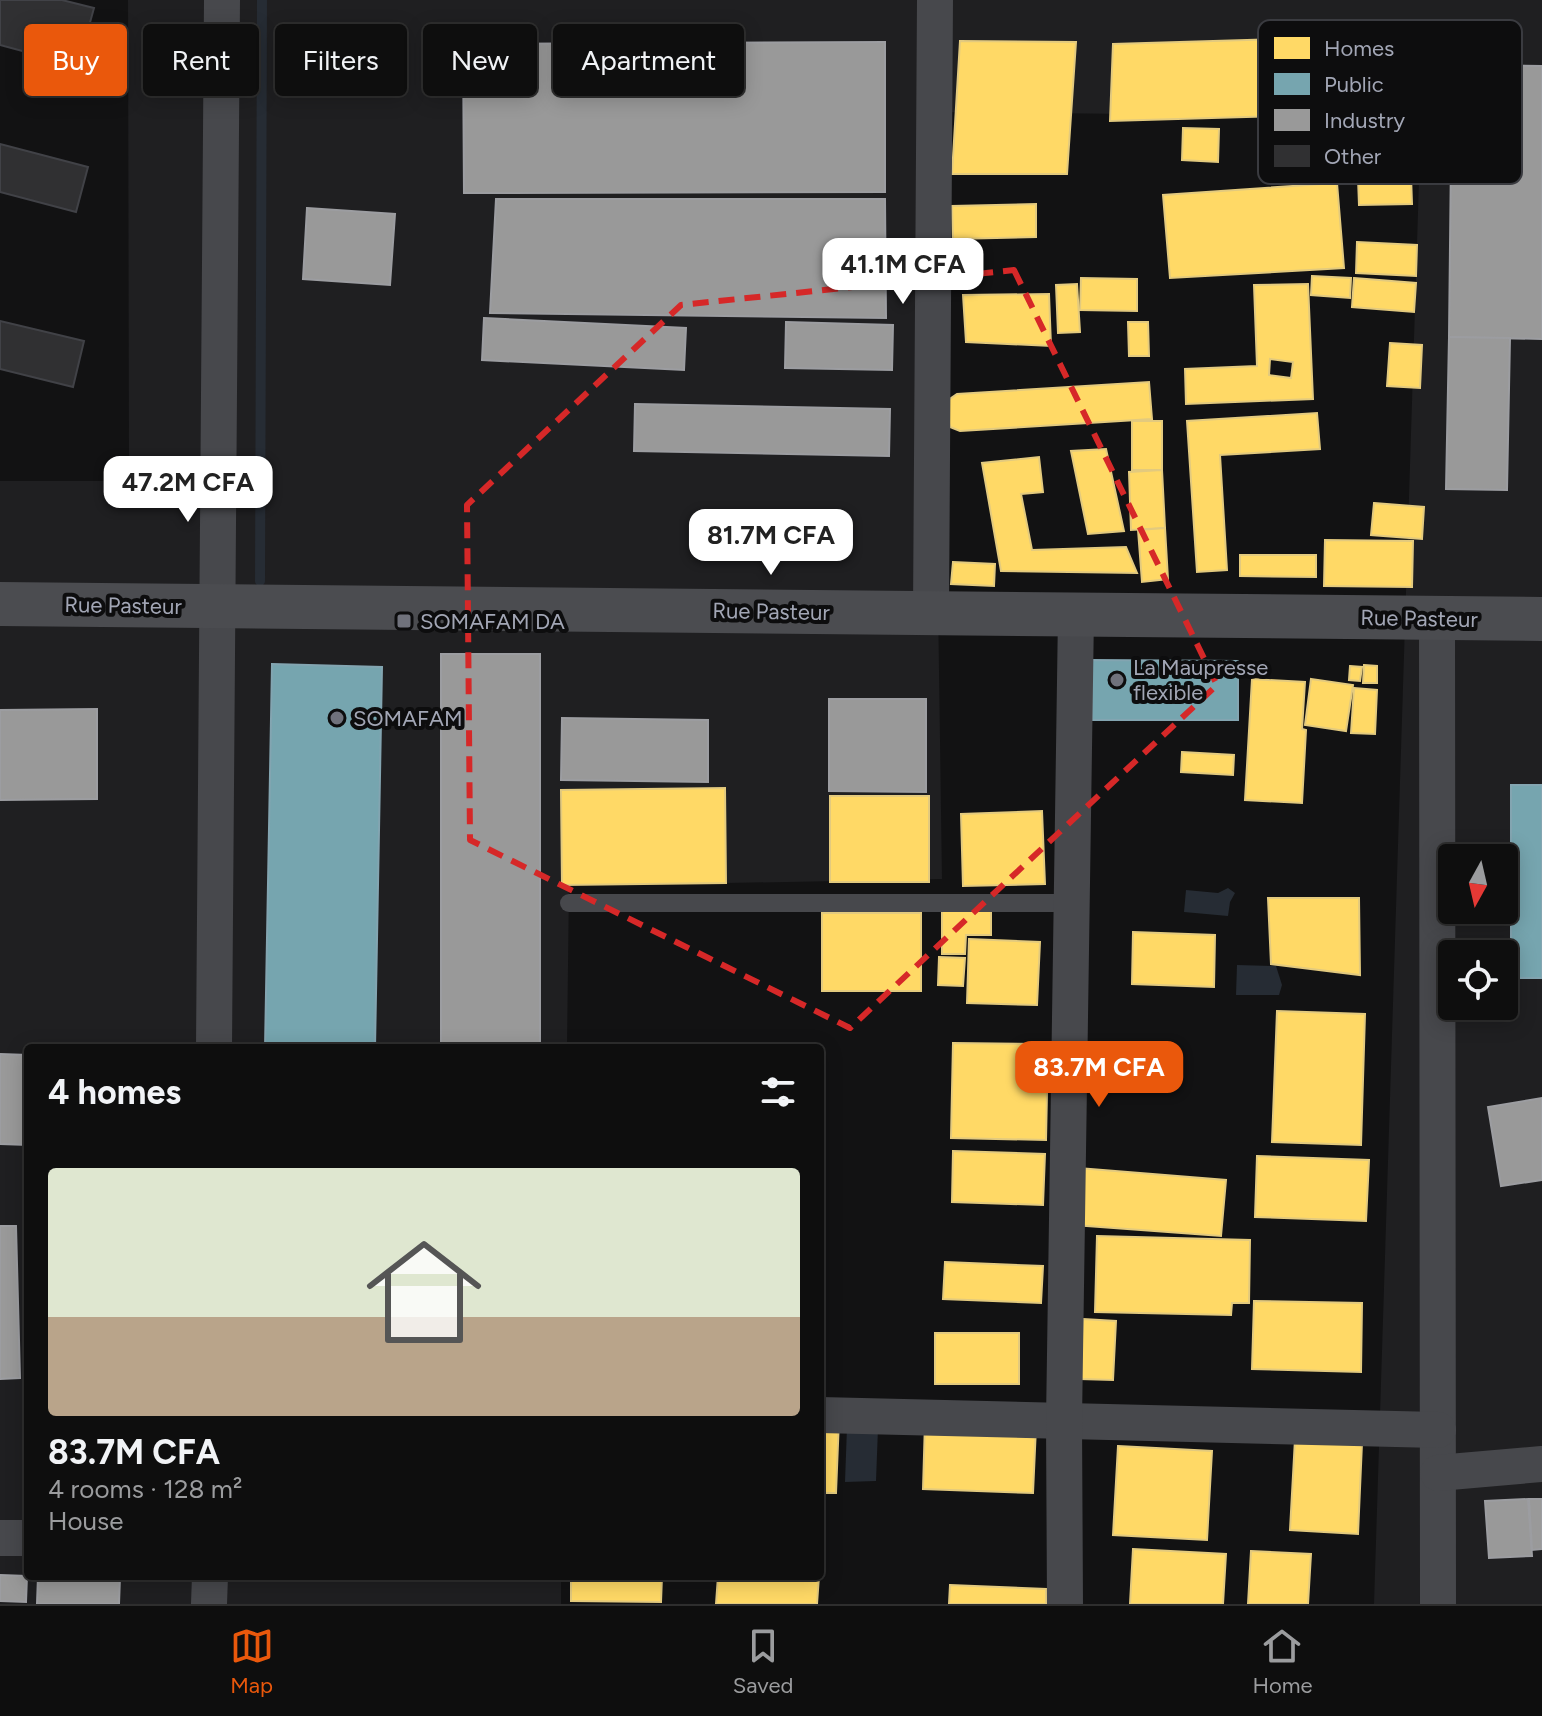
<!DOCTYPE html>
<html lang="en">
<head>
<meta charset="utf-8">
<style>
	:root { --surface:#0e0e0e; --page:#1c1c1c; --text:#f1f3f6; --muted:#9b9c9e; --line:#2e2e2e; --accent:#ea580c }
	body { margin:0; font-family:Figtree,sans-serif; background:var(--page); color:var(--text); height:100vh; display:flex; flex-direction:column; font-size:30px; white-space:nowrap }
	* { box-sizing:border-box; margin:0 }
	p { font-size:26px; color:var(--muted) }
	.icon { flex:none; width:44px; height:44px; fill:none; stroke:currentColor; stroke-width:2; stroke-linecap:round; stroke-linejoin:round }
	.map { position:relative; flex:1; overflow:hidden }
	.details { position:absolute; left:24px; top:1044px; width:800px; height:536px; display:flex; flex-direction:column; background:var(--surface); border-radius:8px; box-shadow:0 4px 20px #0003,0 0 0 2px var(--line) }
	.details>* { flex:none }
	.guide { position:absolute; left:24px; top:24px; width:800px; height:72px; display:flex; gap:16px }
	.needle { width:52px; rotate:188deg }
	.fabs { position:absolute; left:1438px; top:844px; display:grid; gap:16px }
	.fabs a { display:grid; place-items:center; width:80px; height:80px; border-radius:8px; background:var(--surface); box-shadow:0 4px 20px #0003,0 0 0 2px var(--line); font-size:40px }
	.price { position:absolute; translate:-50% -68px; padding:0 18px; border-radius:16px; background:#fff; color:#222; font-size:26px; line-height:52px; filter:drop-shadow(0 2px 4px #0008) }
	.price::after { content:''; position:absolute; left:50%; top:48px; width:24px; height:18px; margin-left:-12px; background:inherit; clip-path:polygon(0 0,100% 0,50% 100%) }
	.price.on { background:var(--accent); color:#fff }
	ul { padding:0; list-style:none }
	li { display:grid; align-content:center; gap:16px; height:424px; padding:0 24px }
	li+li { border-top:2px solid var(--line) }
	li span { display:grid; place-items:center; height:248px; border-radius:8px; color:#555 }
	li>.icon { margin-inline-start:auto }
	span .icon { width:144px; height:144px; fill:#fffc; stroke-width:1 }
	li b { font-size:34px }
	h2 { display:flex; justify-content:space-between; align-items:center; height:96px; padding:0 24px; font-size:34px }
	.pill { padding:0 28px; border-radius:8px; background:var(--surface); box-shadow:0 4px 20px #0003,0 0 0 2px var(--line); font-size:28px; line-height:72px }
	.pill.on { background:var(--accent); color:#fff }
	.dock { display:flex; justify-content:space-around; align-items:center; height:112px; border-top:2px solid var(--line); background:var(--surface); font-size:22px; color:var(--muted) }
	.dock a { display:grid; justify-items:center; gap:4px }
	.dock .on { color:var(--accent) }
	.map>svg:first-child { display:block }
	.built { fill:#1f1f21; fill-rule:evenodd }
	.water { fill:#262c34 }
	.homes { fill:#ffd966; stroke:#e3ca7e; stroke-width:2; fill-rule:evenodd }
	.public { fill:#76a5af; stroke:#83a5b1; stroke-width:2 }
	.industry { fill:#999; stroke:#9c9da1; stroke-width:2 }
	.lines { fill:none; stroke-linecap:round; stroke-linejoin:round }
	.stream { stroke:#262c34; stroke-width:10 }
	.building { fill:#303032; stroke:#414247; stroke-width:2 }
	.service { stroke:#47484c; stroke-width:18 }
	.minor { stroke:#47484c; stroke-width:36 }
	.secondary { stroke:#4b4c50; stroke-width:44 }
	.marked { fill:none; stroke:#d62828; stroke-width:6; stroke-dasharray:16 10; stroke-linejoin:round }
	.poi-dot { fill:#70727c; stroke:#0d0d0e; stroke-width:3 }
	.labels { text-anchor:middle; stroke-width:8; stroke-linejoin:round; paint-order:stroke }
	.street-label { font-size:22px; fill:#a2a6b5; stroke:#0d0d0e }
	.poi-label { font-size:22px; fill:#a2a6b5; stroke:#0d0d0e; text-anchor:start }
	.key { fill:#0d0d0e; stroke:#3a3b40; stroke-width:2 }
	.key-label { font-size:22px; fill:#a2a6b5 }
</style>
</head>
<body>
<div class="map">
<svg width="1542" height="1604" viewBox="0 0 1542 1604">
	<rect width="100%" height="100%" fill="#121213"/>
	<path class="built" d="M128,0H1542V1604H1374L1421,117L931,112L942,879L569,886L567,1048H28V1576H561V1604H0V481H129ZM1452,858H1504V910H1452ZM1452,954H1504V1006H1452Z"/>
	<g class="water">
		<path d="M1228,888L1235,893L1230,902L1228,916L1184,912L1186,890L1218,893Z"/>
		<path d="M1237,965L1276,966L1282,985L1279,995H1236Z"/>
		<path d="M847,1427L878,1428L876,1481L845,1482Z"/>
	</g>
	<g class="homes">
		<path d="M1315,38L1311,115L1110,121L1113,44Z"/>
		<path d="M960,41L1076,42L1067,174H952Z"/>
		<path d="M1183,128L1219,129L1218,162L1182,160Z"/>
		<path d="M1411,176L1412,204L1359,205L1358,178Z"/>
		<path d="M1337,183L1344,268L1170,278L1163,195Z"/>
		<path d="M1036,204V237L953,239L952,206Z"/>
		<path d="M1357,242L1417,245L1416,276L1356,273Z"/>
		<path d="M1312,276L1351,278L1350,298L1311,295Z"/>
		<path d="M1081,278L1137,279V311L1080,310Z"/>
		<path d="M1354,278L1416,283L1414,312L1352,307Z"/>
		<path d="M1077,284L1080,332L1058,333L1056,285Z"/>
		<path d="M1308,284L1313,399L1186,404L1185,369L1257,366L1254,285ZM1270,359L1293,362L1291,378L1269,375Z"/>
		<path d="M1049,294L1051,346L966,342L963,295Z"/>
		<path d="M1128,322H1148L1149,356H1129Z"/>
		<path d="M1390,343L1422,345L1420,388L1387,386Z"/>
		<path d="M1149,382L1152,419L960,431L950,427L944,403L957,394Z"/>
		<path d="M1317,413L1320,449L1220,455L1227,570L1197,572L1187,421Z"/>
		<rect x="1132" y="421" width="30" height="49"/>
		<path d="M1106,449L1124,531L1088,534L1071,451Z"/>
		<path d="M1039,457L1043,492L1021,494L1032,550L1126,547L1137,573L1001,571L982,463Z"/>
		<path d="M1162,470L1165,528L1131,530L1129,472Z"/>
		<path d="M1374,503L1424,507L1422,539L1371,535Z"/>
		<path d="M1165,528L1168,579L1142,582L1138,530Z"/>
		<path d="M1325,540L1413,541L1412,587L1324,586Z"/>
		<path d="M1240,555H1316V577L1240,576Z"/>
		<path d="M953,562L995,564L994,586L951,584Z"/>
		<path d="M1364,665L1377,666V683H1363Z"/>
		<path d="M1350,666L1362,667L1360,681L1349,680Z"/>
		<path d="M1252,679L1305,682L1302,729L1306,730L1302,803L1245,800Z"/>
		<path d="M1311,679L1353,685L1346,731L1305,725Z"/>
		<path d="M1354,688L1377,690L1375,734L1351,733Z"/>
		<path d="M1182,752L1234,755L1233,775L1181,772Z"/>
		<path d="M725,788L726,883L562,885L561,790Z"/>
		<rect x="830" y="796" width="99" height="86"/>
		<path d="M1042,811L1045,884L963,886L961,814Z"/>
		<path d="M1268,898H1359L1360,975L1271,964Z"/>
		<path d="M942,911H991V935H966L965,954H942Z"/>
		<rect x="822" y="913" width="99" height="78"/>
		<path d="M1133,932L1215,935L1214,987L1132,984Z"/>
		<path d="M969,939L1040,942L1037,1005L967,1003Z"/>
		<path d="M939,957L965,958L963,986L938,985Z"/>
		<path d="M1277,1011L1365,1014L1361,1145L1272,1142Z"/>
		<path d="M953,1043L1048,1044L1046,1140L951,1138Z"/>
		<path d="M953,1151L1045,1154L1043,1205L952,1202Z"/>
		<path d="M1257,1156L1369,1160L1366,1221L1255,1217Z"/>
		<path d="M1078,1168L1226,1180L1221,1236L1074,1225Z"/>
		<path d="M1097,1236L1250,1240L1249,1303H1232L1231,1315L1095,1312Z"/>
		<path d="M945,1262L1043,1266L1041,1303L943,1299Z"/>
		<path d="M1254,1301L1362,1303L1361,1372L1252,1369Z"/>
		<path d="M1083,1319L1116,1321L1113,1380L1080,1379Z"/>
		<rect x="935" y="1333" width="84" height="51"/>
		<path d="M820,1419H839L836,1493H820Z"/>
		<path d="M925,1422L1036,1427L1033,1493L923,1489Z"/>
		<path d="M1295,1439L1362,1443L1358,1534L1290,1530Z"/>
		<path d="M1118,1446L1212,1451L1207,1540L1113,1535Z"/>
		<path d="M1133,1549L1226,1554L1223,1604H1130Z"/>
		<path d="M1251,1551L1311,1554L1308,1604H1248Z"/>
		<path d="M571,1576H662L661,1602L571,1601Z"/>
		<path d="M718,1576H819L817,1604H716Z"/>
		<path d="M950,1585L1046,1589V1604H949Z"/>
	</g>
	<g class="public">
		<path d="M1092,660L1238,661V720H1092Z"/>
		<path d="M272,664L382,667L375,1048H265Z"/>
		<rect x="1511" y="785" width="31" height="193"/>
	</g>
	<g class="industry">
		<path d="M885,42V192L464,193L463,44Z"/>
		<path d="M1452,65L1542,66V339L1449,337Z"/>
		<path d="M496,199H885L886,318L490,313Z"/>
		<path d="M307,208L395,214L390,285L303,279Z"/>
		<path d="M484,318L686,328L684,370L482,360Z"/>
		<path d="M786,322L893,325L892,370L785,368Z"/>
		<path d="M1449,337L1510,338L1507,490L1446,489Z"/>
		<path d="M635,404L890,409L889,456L634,451Z"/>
		<rect x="441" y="654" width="99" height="394"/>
		<path d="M829,699H926V792L829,791Z"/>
		<path d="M97,709V799L0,800V710Z"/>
		<path d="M562,718L708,720V782L561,780Z"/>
		<path d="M0,1054L28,1055V1145L0,1144Z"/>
		<path d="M1542,1098V1180L1501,1186L1488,1107Z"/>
		<path d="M0,1226H16L20,1378L0,1379Z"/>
		<path d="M1528,1499L1532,1556L1489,1558L1485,1501Z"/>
		<path d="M1529,1499H1542V1549L1532,1550Z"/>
		<path d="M0,1575L27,1576L26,1602L0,1601Z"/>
		<path d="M38,1576L120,1577L119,1604H37Z"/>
	</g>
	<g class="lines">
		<path class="stream" d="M260,581L262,0"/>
	</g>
	<g class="building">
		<path d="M0,0H62L94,8L78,66L0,45Z"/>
		<path d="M0,144L88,167L76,212L0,192Z"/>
		<path d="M0,321L84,341L73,387L0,369Z"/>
	</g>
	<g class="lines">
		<path class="service" d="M569,903H1072"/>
		<g class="minor">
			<path d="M931,612L935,0"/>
			<path d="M1437,618L1438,1604"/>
			<path d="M214,1048L222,0"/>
			<path d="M820,1415L1438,1430"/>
			<path d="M1438,1473L1542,1464"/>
			<path d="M0,1538H28"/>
			<path d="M209,1604L210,1576"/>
			<path d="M1065,1604L1064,1421L1076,614"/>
		</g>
		<path class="secondary" d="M0,604L1542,619"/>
	</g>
	<path class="marked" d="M1014,270L1217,685L850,1028L470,840L467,505L681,305Z"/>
	<g class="poi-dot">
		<rect x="396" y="613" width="16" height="16" rx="4"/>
		<circle cx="1117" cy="680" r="8"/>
		<circle cx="337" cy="718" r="8"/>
	</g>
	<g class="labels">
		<g class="street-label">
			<text transform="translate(123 605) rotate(1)" y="8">Rue Pasteur</text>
			<text transform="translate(771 611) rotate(1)" y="8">Rue Pasteur</text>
			<text transform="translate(1419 618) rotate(1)" y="8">Rue Pasteur</text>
		</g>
		<g class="poi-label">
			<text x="420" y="629">SOMAFAM DA</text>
			<text x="1133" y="675">La Maupresse<tspan x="1133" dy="25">flexible</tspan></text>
			<text x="353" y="726">SOMAFAM</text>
		</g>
	</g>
	<rect x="1258" y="20" width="264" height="164" rx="12" class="key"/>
	<rect x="1274" y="37" width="36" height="22" fill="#ffd966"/>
	<rect x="1274" y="73" width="36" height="22" fill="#76a5af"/>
	<rect x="1274" y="109" width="36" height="22" fill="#999"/>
	<rect x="1274" y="145" width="36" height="22" fill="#303032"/>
	<g class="key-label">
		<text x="1324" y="56">Homes</text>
		<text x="1324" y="92">Public</text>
		<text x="1324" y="128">Industry</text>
		<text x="1324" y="164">Other</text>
	</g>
</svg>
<div class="fabs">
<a><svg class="needle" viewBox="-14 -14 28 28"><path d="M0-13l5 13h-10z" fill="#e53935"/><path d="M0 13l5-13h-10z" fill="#9b9c9e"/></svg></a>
<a><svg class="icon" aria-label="locate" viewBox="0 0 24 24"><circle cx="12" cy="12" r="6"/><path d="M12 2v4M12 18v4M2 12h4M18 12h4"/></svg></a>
</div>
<b class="price" style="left:903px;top:306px">41.1M CFA</b>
<b class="price" style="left:188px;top:524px">47.2M CFA</b>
<b class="price" style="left:771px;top:577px">81.7M CFA</b>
<b class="price on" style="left:1099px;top:1109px">83.7M CFA</b>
<div class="guide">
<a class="pill on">Buy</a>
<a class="pill">Rent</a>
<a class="pill">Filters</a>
<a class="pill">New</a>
<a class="pill">Apartment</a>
</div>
<section class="details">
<h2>4 homes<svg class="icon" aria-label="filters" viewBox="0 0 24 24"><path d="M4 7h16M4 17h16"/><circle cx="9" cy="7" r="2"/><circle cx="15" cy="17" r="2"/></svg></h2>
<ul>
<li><span style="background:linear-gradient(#dfe7d0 60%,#b9a48a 0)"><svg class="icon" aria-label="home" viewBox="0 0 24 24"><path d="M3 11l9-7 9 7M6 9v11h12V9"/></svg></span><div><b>83.7M CFA</b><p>4 rooms · 128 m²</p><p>House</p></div></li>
</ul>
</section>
</div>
<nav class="dock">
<a class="on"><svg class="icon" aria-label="map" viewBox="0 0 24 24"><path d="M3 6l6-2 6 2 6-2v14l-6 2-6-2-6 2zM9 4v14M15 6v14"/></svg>Map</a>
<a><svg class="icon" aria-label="saved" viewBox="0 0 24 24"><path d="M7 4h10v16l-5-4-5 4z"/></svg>Saved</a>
<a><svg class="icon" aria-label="home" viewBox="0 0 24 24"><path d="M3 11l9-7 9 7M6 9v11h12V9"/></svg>Home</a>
</nav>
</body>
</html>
